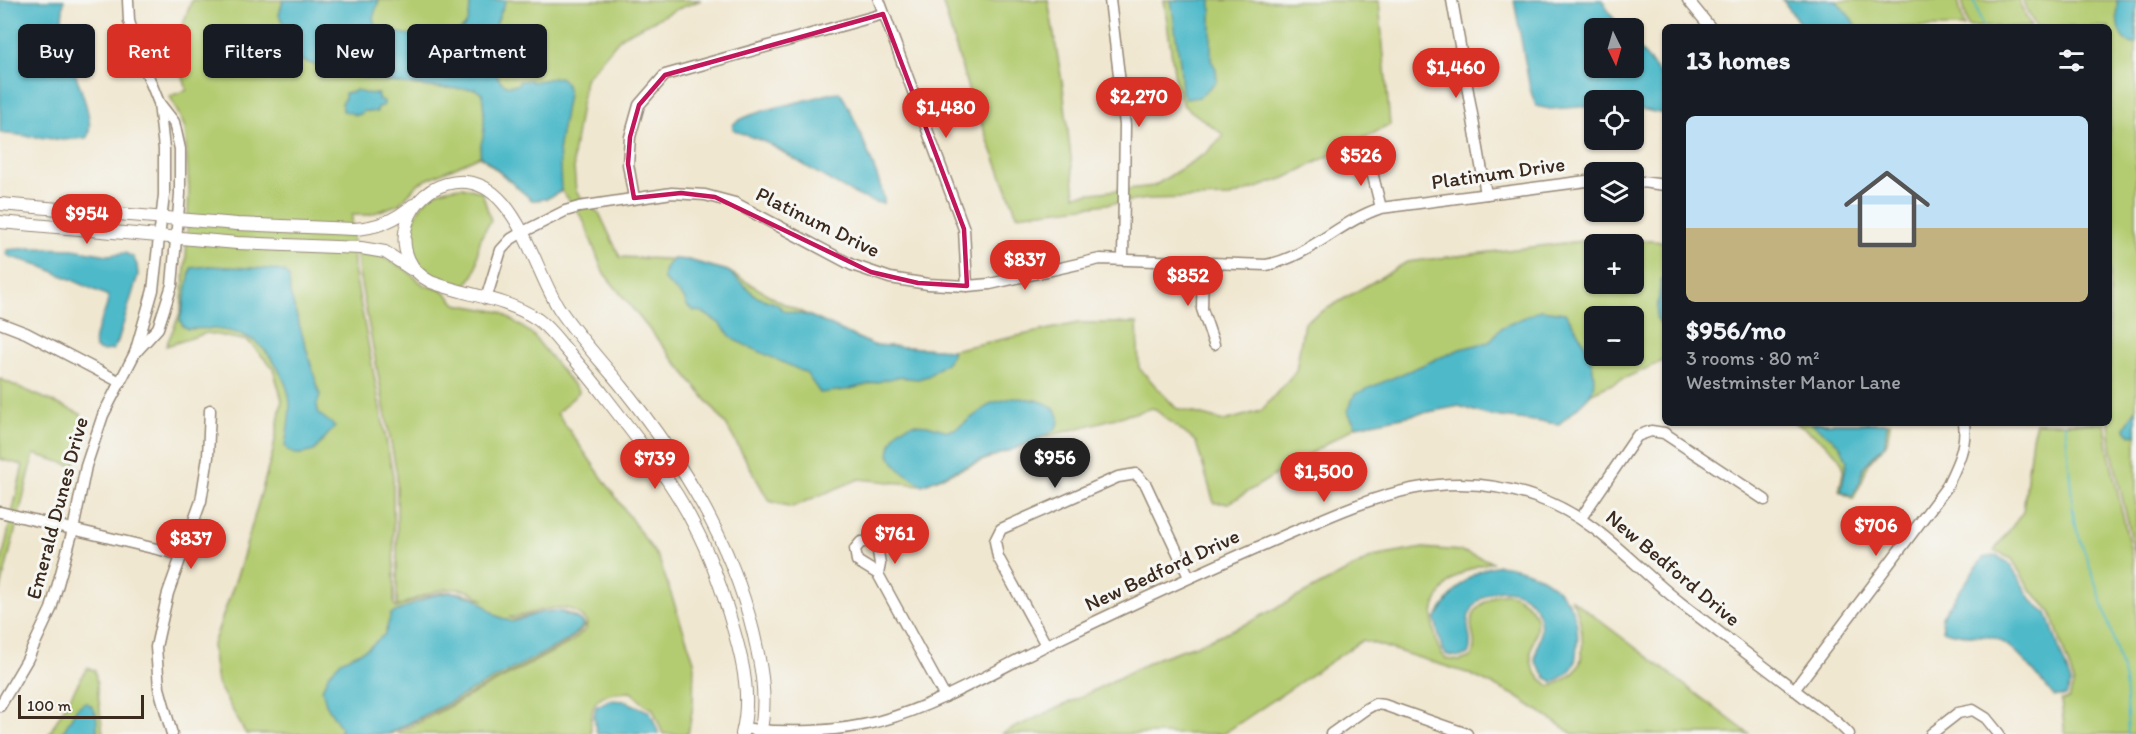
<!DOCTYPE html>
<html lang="en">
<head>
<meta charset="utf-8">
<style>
	:root { --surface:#171b24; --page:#20242c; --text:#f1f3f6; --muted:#9ea1a6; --line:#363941; --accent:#d93025 }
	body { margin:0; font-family:Itim,sans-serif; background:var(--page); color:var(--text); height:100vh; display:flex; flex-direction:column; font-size:22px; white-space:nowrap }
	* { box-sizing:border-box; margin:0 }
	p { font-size:20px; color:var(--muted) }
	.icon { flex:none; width:33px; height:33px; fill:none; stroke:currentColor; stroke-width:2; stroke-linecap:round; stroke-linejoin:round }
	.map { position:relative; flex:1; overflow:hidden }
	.details { position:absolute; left:1662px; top:24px; width:450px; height:402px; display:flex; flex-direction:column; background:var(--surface); border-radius:9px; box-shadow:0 2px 4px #0004 }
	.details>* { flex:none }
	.hud { position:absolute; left:18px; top:24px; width:570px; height:54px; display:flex; gap:12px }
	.needle { width:39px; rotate:175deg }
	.controls { position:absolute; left:1584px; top:18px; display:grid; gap:12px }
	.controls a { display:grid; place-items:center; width:60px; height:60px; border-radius:9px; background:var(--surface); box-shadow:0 2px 4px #0004; font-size:30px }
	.scale { position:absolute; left:18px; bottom:15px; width:126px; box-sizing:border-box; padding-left:6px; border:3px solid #3b2a1e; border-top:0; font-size:16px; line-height:21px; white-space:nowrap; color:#3b2a1e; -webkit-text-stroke:4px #f6f6f2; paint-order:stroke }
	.price { position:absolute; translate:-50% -51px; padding:0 14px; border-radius:21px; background:var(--accent); color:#fff; font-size:20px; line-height:39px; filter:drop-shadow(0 2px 3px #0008) }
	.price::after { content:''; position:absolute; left:50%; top:36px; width:18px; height:14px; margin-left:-9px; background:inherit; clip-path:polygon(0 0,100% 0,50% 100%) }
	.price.active { background:#222; color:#fff }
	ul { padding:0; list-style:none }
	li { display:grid; align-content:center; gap:12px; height:318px; padding:0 24px }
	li+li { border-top:2px solid var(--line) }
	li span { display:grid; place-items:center; height:186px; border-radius:9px; color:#555 }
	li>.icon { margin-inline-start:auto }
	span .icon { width:108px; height:108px; fill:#fffc; stroke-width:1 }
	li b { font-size:26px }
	h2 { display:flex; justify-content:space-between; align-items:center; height:72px; padding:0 24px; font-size:26px }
	.chip { padding:0 21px; border-radius:9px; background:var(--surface); box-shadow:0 2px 4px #0004; font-size:21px; line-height:54px }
	.chip.active { background:var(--accent); color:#fff }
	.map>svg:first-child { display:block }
	.green { fill:#b4cc71; stroke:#787b48; stroke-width:1.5; fill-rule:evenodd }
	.water { fill:#4db9c9; stroke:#447274; stroke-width:1.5 }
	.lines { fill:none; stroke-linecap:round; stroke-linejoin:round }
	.stream { stroke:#4db9c9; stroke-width:2 }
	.minor-casing { stroke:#968877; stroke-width:13 }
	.tertiary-casing { stroke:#968877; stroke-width:14 }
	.minor { stroke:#fff; stroke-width:10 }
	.tertiary { stroke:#fff; stroke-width:12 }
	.marked { fill:none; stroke:#c2185b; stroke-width:4.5; stroke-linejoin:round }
	.labels { text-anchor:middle; stroke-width:6; stroke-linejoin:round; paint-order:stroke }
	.street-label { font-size:21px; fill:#3b2a1e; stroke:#f6f6f2 }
</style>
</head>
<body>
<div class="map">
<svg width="2136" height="734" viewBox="0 0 2136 734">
	<rect width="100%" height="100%" fill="#f6f6f2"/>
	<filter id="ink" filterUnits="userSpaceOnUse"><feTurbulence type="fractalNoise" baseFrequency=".0167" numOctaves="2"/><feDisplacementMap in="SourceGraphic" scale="12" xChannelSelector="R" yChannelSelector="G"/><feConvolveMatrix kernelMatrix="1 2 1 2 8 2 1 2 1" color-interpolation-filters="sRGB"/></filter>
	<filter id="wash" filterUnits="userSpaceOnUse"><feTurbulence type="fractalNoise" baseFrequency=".008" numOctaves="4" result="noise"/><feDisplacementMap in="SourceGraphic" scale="24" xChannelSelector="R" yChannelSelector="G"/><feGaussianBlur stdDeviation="1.35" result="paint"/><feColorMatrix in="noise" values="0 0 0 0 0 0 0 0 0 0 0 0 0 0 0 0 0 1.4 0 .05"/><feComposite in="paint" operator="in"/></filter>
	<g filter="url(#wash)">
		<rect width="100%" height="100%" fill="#f0e7d0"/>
		<g class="green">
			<path d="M192,0H701L675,10L622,36L585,79L573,156L576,192L600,215L620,257L688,260L728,271L784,304L873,345L952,350L1078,323H1137L1139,368L1176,408L1224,421L1261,411L1296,371L1304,322L1407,262L1607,238L1665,242V360L1592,393L1559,424L1487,415L1459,406L1356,426L1229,503H1214L1196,442L1153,408L1037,439L922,485L859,479L792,507L769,501L725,423L603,272L583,219L562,191L546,199L532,200L480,156L419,183L399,204L369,215H352L354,269L393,476L394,604L396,608C432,594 446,584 484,600C458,577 424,594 397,607V475L358,268L357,252L381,256L404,268L424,285L444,291L456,304L501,312L532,334L579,392L557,413L659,559L694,661L693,706L688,734H663L653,709L645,705L631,692C597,693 589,699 591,734H397L570,643L586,629L587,623C567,594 535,615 510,617L513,619C539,613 567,602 586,626L568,642L486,686L391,734H246L217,683L212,647L240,567L273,451L282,400L273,368L248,341L207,333L166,346L181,311L186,258L189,190L185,128L170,96L187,90L174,48ZM1594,244H1634V284H1594ZM1594,316H1634V356H1594Z"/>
			<path d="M942,0H1048L1063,87L1075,195L1154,186L1206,153L1224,135L1184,106L1176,86L1164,0L1379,1L1390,125L1285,178L1230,197L1148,199L1017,215L968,89Z"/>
			<path d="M1783,0H1958L1964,27H1802Z"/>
			<path d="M1962,0H2018L2031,27H1968Z"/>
			<path d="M2022,0H2136V558L2111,448L2109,421V27H2036Z"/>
			<path d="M462,187L482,192L491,221C487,227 483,232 481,238C474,257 483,273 462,287C446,282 426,277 416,264C402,245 413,208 431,196C441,189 451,188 462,187Z"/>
			<path d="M0,379L81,414L83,431L74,466L34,454L0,592V568L23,465L0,459Z"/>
			<path d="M1794,423H1890L1887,443L1868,464L1862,482L1853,499L1839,491C1840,484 1844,474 1843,467C1841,452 1807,429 1794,423Z"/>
			<path d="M2036,423H2105L2108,449L2136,575V734H2065L2061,700L2069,699L2074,682L2051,612L2030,589L2012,559L1994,551L2023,512L2032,437Z"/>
			<path d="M1423,548L1461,551L1493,562C1457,568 1424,595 1435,635C1437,644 1439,652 1446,659L1460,661L1471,657C1480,639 1467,631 1473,616C1476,608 1485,601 1492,597C1501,592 1511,593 1519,598C1554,621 1525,640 1532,665C1534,674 1543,681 1550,686C1556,686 1557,684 1562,681C1567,677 1573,675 1577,669C1587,652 1582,613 1570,598L1749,734H1573L1514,695L1467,673L1363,640L1223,734H1001L1081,697L1158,658L1199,644L1248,623L1373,557Z"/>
			<path d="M87,668L95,670L103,734H49Z"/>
		</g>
		<g class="water">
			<path d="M0,0H64C63,10 61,22 62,32C64,55 101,122 86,138L63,140L0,133Z"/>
			<path d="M283,0H379L373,18L375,25C392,36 450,42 464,27C470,20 470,9 470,0H506C500,14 492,31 492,47C492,57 495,83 507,85C508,86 516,85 517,85L520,81L530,80L532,82L559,77C566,80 567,87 568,94L559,145L561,191L546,199L532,200L481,156C478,149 482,144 483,136C485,123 484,108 482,94L475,89C412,89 352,78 293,58L289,54L286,29L279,15Z"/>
			<path d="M1171,0H1211V60L1216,69L1217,81L1199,97L1186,99L1182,92L1180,63Z"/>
			<path d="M1514,0H1603L1610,14L1622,28H1594V68H1634V42L1665,80V114L1634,108V100H1594V106L1550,109L1536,106L1530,89Z"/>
			<path d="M1783,0H1836L1858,27H1802Z"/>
			<path d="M2117,0H2136V42L2132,44C2114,38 2118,16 2117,0Z"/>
			<path d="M356,90L363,93L378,94V99L384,101V105L377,108V112L364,111C356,120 351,111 343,111L341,103L345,98V93L353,92Z"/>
			<path d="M839,92C849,101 885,191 884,203C861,205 791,155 767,143C756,137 743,136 733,129V124C757,108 803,103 831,93Z"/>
			<path d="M31,248L73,249L108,255L125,253L133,257L137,265L138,275L118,341L113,350L101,351L95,348C91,330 109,314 108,296L39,265L11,257L6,254L7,250Z"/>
			<path d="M674,259L688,260L728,271L757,297L777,304L784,311L810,316L873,345L952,350V355L947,362L928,376L918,379L897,377L846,390L820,393L806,373L734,340L719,323L702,312L694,311L687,306L684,298L664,280C662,271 667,263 674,259Z"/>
			<path d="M209,266L270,269L285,272L289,277L290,293L317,385L320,395L317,405L319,414L335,426L314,451C304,454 291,458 285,446C287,432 290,418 290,404C289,382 270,350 251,339C232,328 207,328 187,329L183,326L180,320L191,268Z"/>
			<path d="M1665,278V331L1656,317L1661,281Z"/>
			<path d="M1541,310L1565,313C1579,331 1600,366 1592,391C1589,399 1566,417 1559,424L1487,415L1459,406L1356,426L1347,411L1355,394L1460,349L1489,342L1502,327Z"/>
			<path d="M1012,398C1025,398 1046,399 1055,410C1061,416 1060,425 1054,430C1039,442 1001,453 982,460C961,467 942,477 922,485L899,469L889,455L891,443L899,429L913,424L927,425L948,431L957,428L992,403Z"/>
			<path d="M2136,409V436L2129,434L2125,427Z"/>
			<path d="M1811,423H1887L1885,444L1864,466L1860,482L1852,496L1841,491L1847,460L1839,444Z"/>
			<path d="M1995,555L2009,563L2033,602L2047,613L2071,683L2066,696H2054C2041,681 2013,643 1994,638C1976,633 1962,638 1943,630L1942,616L1983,558Z"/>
			<path d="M1499,565C1543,570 1583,597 1577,646C1576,653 1577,662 1572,668C1569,674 1559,678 1554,682L1546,678L1535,661C1536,647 1543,635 1540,620C1532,583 1486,580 1470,613C1463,627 1475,639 1468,654L1460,657L1447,655L1442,649L1435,619C1452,593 1468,570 1499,565Z"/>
			<path d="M452,592L476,598L497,616L512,622L543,612L558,611L580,620L583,626L568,640L388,734H339L341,728L326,704L322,689L329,674L341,661L368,648L385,634L391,614L431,596Z"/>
			<path d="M609,700L625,701L650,712L659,734H597L594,716L596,707Z"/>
			<path d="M85,702C99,708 97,721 97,734H62L77,708Z"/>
		</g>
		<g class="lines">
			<g class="stream">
				<path d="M1974,0L1983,27"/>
				<path d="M2065,423L2074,522L2104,608L2125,680L2128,734"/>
			</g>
		</g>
	</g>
	<g filter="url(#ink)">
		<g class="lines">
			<g class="minor-casing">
				<g id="minor">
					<path d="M879,0L964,229L967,286"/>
					<path d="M1110,0L1125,125L1123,259"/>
					<path d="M1452,0L1486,194"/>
					<path d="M1688,0L1710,27"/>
					<path d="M1369,160L1381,208"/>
					<path d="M1634,181L1665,185"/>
					<path d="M634,198L628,164L630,137L639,105L665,75L883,14"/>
					<path d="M1203,263L1202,309L1214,344"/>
					<path d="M486,299L501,250L511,239L521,233L565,211L579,207L672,193L705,195L735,203L852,265L890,278L928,284L967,286L990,284L1100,259L1266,265C1309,257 1340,221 1381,208L1594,180"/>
					<path d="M0,323L26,333L120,382"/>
					<path d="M135,353L158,328L172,285L180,194V149L174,122L160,104"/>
					<path d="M0,512L182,555"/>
					<path d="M1581,518L1637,436L1651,431L1664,433L1765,500"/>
					<path d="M878,574L857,561L855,549L861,542H873L877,545L880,564L878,574L945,697"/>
					<path d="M1046,645L998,557L995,541L1001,529L1118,477L1136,474L1146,485L1189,577"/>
					<path d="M1794,690L1946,488C1956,467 1967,447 1964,423"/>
					<path d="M0,706L27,660L51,609L73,530L86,466L103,415L135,353L153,290L164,195V149L159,103L138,51L129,21L128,0"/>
					<path d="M743,728C784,734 840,732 880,721C942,704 997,669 1055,641C1130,605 1205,570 1281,537C1369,499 1441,463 1538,498C1598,519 1633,566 1682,604C1720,633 1758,662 1796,691C1813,705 1834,717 1849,734"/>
					<path d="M172,734L159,688L156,647L168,593L201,501L208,457L210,410"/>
					<path d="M1331,734L1366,709L1375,704L1384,705L1467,734"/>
					<path d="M1931,734L1958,713L1973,710L1986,718L1999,734"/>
				</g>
			</g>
			<g class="tertiary-casing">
				<g id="tertiary">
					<path d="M0,204L237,224L354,229C376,228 396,220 413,205"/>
					<path d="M0,222L237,243L361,248L385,252L411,269"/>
					<path d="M742,734C751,699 744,665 734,631C724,595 712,559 694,525C672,481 639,441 609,402C594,382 579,364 563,346C555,336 547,326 537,319C506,298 465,295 431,282C387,260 402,196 446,184C514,165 532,269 560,310C579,338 602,362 623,388C681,461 731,540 753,631C761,665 768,699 760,734"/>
				</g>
			</g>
			<use href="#minor" class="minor"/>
			<use href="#tertiary" class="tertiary"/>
		</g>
	</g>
	<path class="marked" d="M883,14L964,229L967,286L918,283L871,272L715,197L681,193L634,198L628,164L630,137L639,105L665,75Z"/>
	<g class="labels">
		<g class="street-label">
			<text transform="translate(1498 173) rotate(-8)" y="7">Platinum Drive</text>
			<text transform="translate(818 222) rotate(26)" y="7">Platinum Drive</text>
			<text transform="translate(57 508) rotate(-75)" y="7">Emerald Dunes Drive</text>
			<text transform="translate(1673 568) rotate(40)" y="7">New Bedford Drive</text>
			<text transform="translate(1162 570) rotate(-25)" y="7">New Bedford Drive</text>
		</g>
	</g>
</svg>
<div class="controls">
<a><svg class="needle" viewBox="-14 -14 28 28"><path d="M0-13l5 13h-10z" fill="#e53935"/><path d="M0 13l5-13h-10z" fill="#9ea1a6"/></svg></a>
<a><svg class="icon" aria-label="locate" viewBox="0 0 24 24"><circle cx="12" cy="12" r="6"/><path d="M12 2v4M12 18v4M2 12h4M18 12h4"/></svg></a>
<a><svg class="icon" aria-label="layers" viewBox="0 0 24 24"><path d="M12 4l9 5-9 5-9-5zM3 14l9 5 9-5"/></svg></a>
<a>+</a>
<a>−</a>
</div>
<div class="scale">100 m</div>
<b class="price" style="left:1456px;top:99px">$1,460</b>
<b class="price" style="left:1139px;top:128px">$2,270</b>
<b class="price" style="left:946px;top:139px">$1,480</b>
<b class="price" style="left:1361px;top:187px">$526</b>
<b class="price" style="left:87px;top:245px">$954</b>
<b class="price" style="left:1025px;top:291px">$837</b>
<b class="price" style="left:1188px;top:307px">$852</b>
<b class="price active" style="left:1055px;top:489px">$956</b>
<b class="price" style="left:655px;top:490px">$739</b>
<b class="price" style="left:1324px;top:503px">$1,500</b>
<b class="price" style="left:1876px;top:557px">$706</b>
<b class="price" style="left:895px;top:565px">$761</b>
<b class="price" style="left:191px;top:570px">$837</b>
<div class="hud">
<a class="chip">Buy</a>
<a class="chip active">Rent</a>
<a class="chip">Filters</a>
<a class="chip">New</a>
<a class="chip">Apartment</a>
</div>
<section class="details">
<h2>13 homes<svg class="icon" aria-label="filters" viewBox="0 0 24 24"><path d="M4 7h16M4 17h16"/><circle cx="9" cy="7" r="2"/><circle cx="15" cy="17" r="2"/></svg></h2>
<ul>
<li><span style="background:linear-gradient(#bfe0f5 60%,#c2b280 0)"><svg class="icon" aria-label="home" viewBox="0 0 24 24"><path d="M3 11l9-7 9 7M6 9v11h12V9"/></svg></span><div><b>$956/mo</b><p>3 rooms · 80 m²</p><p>Westminster Manor Lane</p></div></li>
</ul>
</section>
</div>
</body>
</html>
